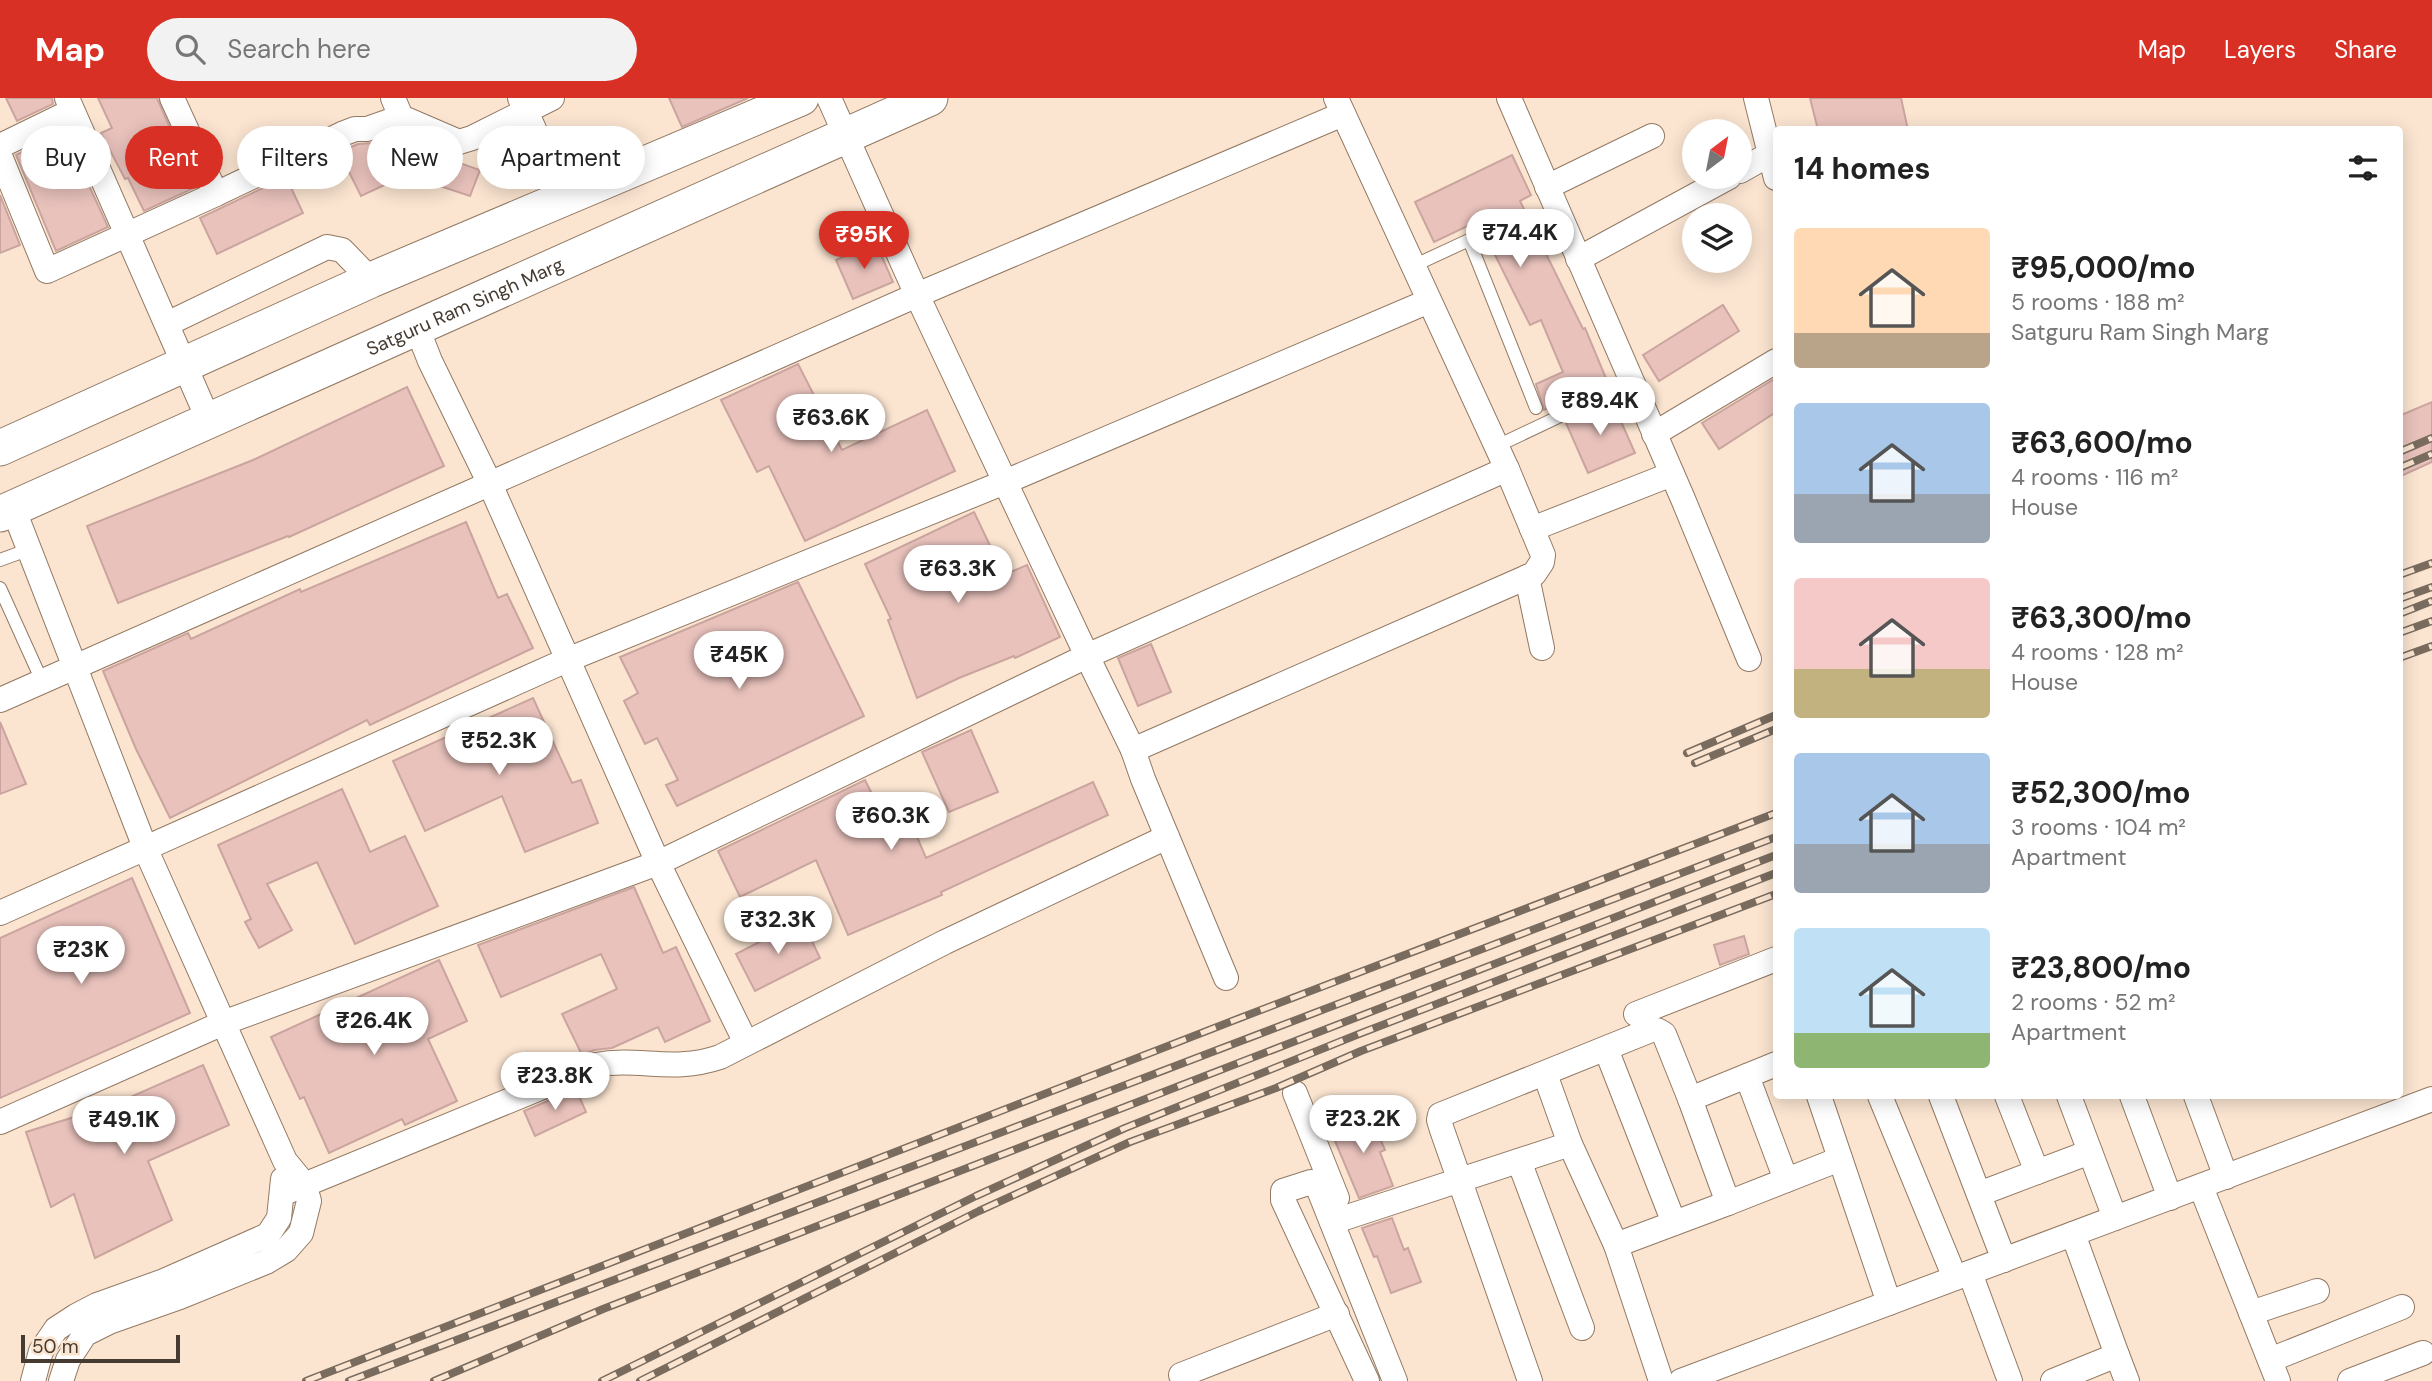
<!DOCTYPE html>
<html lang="en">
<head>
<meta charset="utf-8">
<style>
	:root { --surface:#fff; --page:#f2f2f2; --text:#222; --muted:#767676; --accent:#d93025 }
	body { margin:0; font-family:"DM Sans",sans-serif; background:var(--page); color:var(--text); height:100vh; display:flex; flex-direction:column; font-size:26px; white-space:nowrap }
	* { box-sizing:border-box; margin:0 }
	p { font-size:23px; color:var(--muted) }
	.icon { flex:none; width:38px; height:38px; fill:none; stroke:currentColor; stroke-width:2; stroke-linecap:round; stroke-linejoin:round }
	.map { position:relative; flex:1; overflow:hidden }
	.panel { position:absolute; left:1773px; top:28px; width:630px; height:973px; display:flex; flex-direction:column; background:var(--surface); border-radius:7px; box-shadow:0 4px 18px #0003 }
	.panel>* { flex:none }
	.guide { position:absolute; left:21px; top:28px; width:665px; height:63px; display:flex; gap:14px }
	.needle { width:46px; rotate:32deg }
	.tools { position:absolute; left:1682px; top:21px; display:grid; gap:14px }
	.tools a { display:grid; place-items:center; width:70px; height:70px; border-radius:50%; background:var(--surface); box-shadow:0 4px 18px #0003; font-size:35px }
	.scale { position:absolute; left:21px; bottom:18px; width:159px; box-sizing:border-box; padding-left:7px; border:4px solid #463b31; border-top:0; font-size:19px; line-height:24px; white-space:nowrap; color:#463b31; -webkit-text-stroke:5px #fbe5d1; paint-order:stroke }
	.price { position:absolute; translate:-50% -60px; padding:0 16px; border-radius:24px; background:#fff; color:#222; font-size:23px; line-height:46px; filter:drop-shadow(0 2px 4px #0008) }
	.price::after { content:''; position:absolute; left:50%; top:42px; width:21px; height:16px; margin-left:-10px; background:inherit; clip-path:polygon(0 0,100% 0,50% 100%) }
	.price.active { background:var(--accent); color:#fff }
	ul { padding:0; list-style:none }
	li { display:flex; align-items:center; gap:21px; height:175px; padding:0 21px }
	li span { display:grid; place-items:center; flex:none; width:196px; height:140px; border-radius:7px; color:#555 }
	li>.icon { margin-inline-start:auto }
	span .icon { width:84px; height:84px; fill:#fffc; stroke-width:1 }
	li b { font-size:30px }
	h2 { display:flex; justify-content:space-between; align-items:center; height:84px; padding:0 21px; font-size:30px }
	.chip { padding:0 24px; border-radius:32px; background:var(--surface); box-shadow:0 4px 18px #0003; font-size:24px; line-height:63px }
	.chip.active { background:var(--accent); color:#fff }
	header { display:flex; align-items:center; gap:42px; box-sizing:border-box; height:98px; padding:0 35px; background:var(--accent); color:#fff }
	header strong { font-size:33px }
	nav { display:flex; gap:38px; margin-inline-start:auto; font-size:24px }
	.search { width:490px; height:63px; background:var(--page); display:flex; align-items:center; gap:18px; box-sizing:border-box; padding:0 24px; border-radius:38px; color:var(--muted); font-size:26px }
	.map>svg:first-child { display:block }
	.building { fill:#e9c2bc; stroke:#caa49e; stroke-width:2 }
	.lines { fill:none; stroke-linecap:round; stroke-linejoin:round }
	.lane-casing { stroke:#927963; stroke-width:14 }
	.street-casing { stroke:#927963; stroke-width:26 }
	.secondary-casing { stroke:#927963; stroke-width:37 }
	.lane { stroke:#fff; stroke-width:12 }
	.street { stroke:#fff; stroke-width:24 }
	.secondary { stroke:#fff; stroke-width:35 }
	.rail-casing { stroke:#796b5e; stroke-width:8 }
	.rail { stroke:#fbe5d1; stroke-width:5; stroke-dasharray:16; stroke-linecap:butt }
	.labels { text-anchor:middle; stroke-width:5; stroke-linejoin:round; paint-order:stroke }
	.street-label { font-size:19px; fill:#463b31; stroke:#fbe5d1 }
</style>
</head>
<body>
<header>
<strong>Map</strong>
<div class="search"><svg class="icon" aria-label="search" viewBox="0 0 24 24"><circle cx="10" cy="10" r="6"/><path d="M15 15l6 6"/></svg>Search here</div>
<nav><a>Map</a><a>Layers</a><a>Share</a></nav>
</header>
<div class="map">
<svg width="2432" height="1283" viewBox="0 0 2432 1283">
	<rect width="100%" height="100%" fill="#fbe5d1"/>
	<g class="building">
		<path d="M6,0H52L53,6L17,23Z"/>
		<path d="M98,0H157L196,89L144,113L128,80L125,81L101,35L112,30Z"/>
		<path d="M669,0H748L682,29Z"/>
		<path d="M1810,0H1901L1908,32H1818Z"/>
		<path d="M64,33L108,129L56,153L16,57Z"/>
		<path d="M372,45L391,84L361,98L339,54L358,46Z"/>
		<path d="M416,50L480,72L470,98L407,77Z"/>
		<path d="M1512,57L1531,97L1520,103L1583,231L1585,230L1608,285L1559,309L1558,306L1544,312L1536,286L1563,274L1541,222L1530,227L1478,123L1434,144L1415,104Z"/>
		<path d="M286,79L303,115L217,156L200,120Z"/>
		<path d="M0,97L20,147L0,155Z"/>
		<path d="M876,145L893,184L853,201L836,162Z"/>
		<path d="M1723,207L1739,233L1659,283L1643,257Z"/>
		<path d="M798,266L842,352L927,312L955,373L805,443L769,368L757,374L721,302Z"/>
		<path d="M1776,280V314L1719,351L1702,325Z"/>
		<path d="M407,289L444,368L289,439L288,438L118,505L87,428L253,362Z"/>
		<path d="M1612,303L1635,355L1588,375L1566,325Z"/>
		<path d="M2432,304V364L2399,379V318Z"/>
		<path d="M974,414L1004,477L1027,467L1060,539L1015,560L1014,558L959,580L917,600L888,522L891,521L865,466Z"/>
		<path d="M466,424L498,500L507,496L533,550L370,627L367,622L170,720L136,651L103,573L188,535L191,541L300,491L301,494Z"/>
		<path d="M798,484L864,618L677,708L666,687L678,682L657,640L645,646L624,603L638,595L620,559Z"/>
		<path d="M1151,546L1171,594L1138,608L1118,560Z"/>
		<path d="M533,600L572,685L581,682L598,725L525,754L502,698L425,733L393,663Z"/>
		<path d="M0,624L26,686L0,696Z"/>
		<path d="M971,632L998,694L949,714L922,654Z"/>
		<path d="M865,682L892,736L912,727L926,760L1093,684L1108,717L941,794L942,797L848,837L816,762L740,799L718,753Z"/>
		<path d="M342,691L370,754L405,738L438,808L355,846L317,764L267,786L292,832L259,850L245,824L251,821L218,747Z"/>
		<path d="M132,780L190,915L0,1000V840Z"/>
		<path d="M634,789L663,855L676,849L710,923L665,944L658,929L612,950L594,952L582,957L562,916L617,891L601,856L501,899L478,847Z"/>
		<path d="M802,822L820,860L755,893L736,856Z"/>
		<path d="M1744,838L1749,856L1720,867L1714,847Z"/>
		<path d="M439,862L467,923L428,941L457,1003L405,1027L402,1021L329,1055L304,999L300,1001L271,939Z"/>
		<path d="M203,967L229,1027L148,1063L172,1122L95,1160L74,1096L51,1109L26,1034L71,1020L123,999L124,1002Z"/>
		<path d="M576,991L586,1014L535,1038L524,1013Z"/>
		<path d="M1369,1015L1385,1052L1380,1054L1393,1088L1359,1100L1330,1031Z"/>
		<path d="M1392,1120L1404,1152L1408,1150L1421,1184L1391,1195L1377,1158L1374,1159L1362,1130Z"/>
	</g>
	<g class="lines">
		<g class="lane-casing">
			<g id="lane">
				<path d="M1413,168L1469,142L1536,310"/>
				<path d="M1497,348L1613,293"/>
				<path d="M0,462L30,451"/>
				<path d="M0,490L42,583"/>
			</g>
		</g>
		<g class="street-casing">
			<g id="street">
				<path d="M67,0L209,323"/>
				<path d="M172,0L216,96L342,36L355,31H367L401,19"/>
				<path d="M393,0L401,19L459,44L472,40L552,0"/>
				<path d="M520,0L565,100"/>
				<path d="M829,0L917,197L1087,558L1133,652L1534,476L1542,464L1543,457L1507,371L1336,0"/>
				<path d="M1509,0L1683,401L1749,561"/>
				<path d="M1756,0L1776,80"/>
				<path d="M0,48L72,13"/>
				<path d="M0,58L47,173L216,96"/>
				<path d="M1740,73L1770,56"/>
				<path d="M1547,89L1652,38"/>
				<path d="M1578,161L1729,79"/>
				<path d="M167,226L327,149L342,152L371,182"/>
				<path d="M417,230L430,263L490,386L658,765L746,945"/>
				<path d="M1654,336L1776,263"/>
				<path d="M13,410L146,752L285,1063L304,1086L309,1103L301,1135L286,1152L266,1164L180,1199L109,1224L85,1236L68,1262L61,1283"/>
				<path d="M1532,431L1672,376"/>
				<path d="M1527,479L1542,550"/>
				<path d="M0,602L917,197L1343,16"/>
				<path d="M1133,652L1143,681L1226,880"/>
				<path d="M0,815L567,562L1005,384L1429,203"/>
				<path d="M1636,916L1776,861"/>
				<path d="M1606,951L1674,1125"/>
				<path d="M1747,978L1786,1082"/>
				<path d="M1295,995L1337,1100"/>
				<path d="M1819,998L1889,1205"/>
				<path d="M1880,998L1955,1180"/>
				<path d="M1941,998L2004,1162"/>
				<path d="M2007,998L2037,1074"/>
				<path d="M2069,998L2115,1120"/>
				<path d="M2132,998L2170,1100"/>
				<path d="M2196,998L2226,1079"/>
				<path d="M0,1024L223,925L658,765L1087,558L1507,371"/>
				<path d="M1570,1046L1616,1147"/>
				<path d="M1519,1063L1582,1230"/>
				<path d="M2201,1089L2278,1283"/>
				<path d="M282,1096L596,967C639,959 673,975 720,959L945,844L1167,739"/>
				<path d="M1979,1096L2090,1054"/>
				<path d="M1728,1105L1840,1061"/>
				<path d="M1332,1124L1570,1046L1545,976"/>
				<path d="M1970,1175L2010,1283"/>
				<path d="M2251,1215L2317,1193"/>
				<path d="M2117,1257L2127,1283"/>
				<path d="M2270,1262L2402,1209"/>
				<path d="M1181,1277L1337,1216"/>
				<path d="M33,1283L41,1253L56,1231L76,1218L97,1207L164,1183L268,1137L279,1120L283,1081"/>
				<path d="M1367,1283L1283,1102V1093L1311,1084L1317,1087L1395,1283"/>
				<path d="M1530,1283L1442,1032L1439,1022L1440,1017L1651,932H1657L1664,936L1690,1001L1776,966"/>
				<path d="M1661,1283L1616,1147L1728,1105L1690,1001"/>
				<path d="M1681,1283L2432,1001"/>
				<path d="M2053,1283L2117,1257L2073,1136"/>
				<path d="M2350,1283L2423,1255"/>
			</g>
		</g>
		<g class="secondary-casing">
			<g id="secondary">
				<path d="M0,350L371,182L801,0"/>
				<path id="s1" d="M0,416L930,0"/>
			</g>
		</g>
		<use href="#lane" class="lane"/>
		<use href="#street" class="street"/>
		<use href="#secondary" class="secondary"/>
		<g class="rail-casing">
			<g id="rail">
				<path d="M2399,354L2432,340"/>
				<path d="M2399,370L2432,356"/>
				<path d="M2399,477L2432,465"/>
				<path d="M2399,501L2432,489"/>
				<path d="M2399,516L2432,503"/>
				<path d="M2399,535L2432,523"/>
				<path d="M2399,560L2432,548"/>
				<path d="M1687,655L1776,617"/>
				<path d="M1695,665L1776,631"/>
				<path d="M306,1283L1240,920L1776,715"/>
				<path d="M349,1283L1776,739"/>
				<path d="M434,1283L603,1211L1776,757"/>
				<path d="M602,1283L976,1098L1125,1030L1359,936L1776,775"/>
				<path d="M640,1283L979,1113L1130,1044L1276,990L1361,953L1776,796"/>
			</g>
		</g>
		<use href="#rail" class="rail"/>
	</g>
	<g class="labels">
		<g class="street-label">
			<text dy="7" stroke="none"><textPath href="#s1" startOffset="509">Satguru Ram Singh Marg</textPath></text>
		</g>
	</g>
</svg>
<div class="tools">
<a><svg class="needle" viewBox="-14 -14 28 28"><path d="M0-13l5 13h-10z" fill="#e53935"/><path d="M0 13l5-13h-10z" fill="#767676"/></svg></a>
<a><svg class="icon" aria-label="layers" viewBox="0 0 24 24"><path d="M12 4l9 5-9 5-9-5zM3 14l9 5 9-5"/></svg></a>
</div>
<div class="scale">50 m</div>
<b class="price" style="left:1520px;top:171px">₹74.4K</b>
<b class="price active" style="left:864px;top:173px">₹95K</b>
<b class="price" style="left:1600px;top:339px">₹89.4K</b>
<b class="price" style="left:831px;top:356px">₹63.6K</b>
<b class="price" style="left:958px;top:507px">₹63.3K</b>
<b class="price" style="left:739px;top:593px">₹45K</b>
<b class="price" style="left:499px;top:679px">₹52.3K</b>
<b class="price" style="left:891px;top:754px">₹60.3K</b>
<b class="price" style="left:778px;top:858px">₹32.3K</b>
<b class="price" style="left:81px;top:888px">₹23K</b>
<b class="price" style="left:374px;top:959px">₹26.4K</b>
<b class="price" style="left:555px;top:1014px">₹23.8K</b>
<b class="price" style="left:1363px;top:1057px">₹23.2K</b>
<b class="price" style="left:124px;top:1058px">₹49.1K</b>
<div class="guide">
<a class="chip">Buy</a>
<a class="chip active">Rent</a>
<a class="chip">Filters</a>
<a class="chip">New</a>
<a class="chip">Apartment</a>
</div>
<section class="panel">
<h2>14 homes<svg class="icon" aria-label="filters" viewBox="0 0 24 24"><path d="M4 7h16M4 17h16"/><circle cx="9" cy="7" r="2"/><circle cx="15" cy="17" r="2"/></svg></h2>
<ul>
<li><span style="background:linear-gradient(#ffd9b3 75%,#b9a48a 0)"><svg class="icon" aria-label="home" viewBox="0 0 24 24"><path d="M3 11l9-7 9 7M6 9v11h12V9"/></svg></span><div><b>₹95,000/mo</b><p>5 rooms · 188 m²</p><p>Satguru Ram Singh Marg</p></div></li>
<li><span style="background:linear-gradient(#a9c7e8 65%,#9aa5b1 0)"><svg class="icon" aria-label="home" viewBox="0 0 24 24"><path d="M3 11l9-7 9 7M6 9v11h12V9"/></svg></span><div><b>₹63,600/mo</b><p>4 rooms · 116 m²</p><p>House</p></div></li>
<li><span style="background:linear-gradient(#f6c9c9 65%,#c2b280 0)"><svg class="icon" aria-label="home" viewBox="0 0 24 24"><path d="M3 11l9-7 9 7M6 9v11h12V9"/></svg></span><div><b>₹63,300/mo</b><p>4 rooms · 128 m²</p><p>House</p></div></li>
<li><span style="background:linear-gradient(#a9c7e8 65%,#9aa5b1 0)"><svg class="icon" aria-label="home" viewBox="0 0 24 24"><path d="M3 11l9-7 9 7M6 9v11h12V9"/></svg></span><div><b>₹52,300/mo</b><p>3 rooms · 104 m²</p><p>Apartment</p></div></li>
<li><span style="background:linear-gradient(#bfe0f5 75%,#8fb573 0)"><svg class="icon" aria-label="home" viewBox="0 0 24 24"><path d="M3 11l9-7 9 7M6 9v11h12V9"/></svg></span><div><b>₹23,800/mo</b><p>2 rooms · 52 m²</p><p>Apartment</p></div></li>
</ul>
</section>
</div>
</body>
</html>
